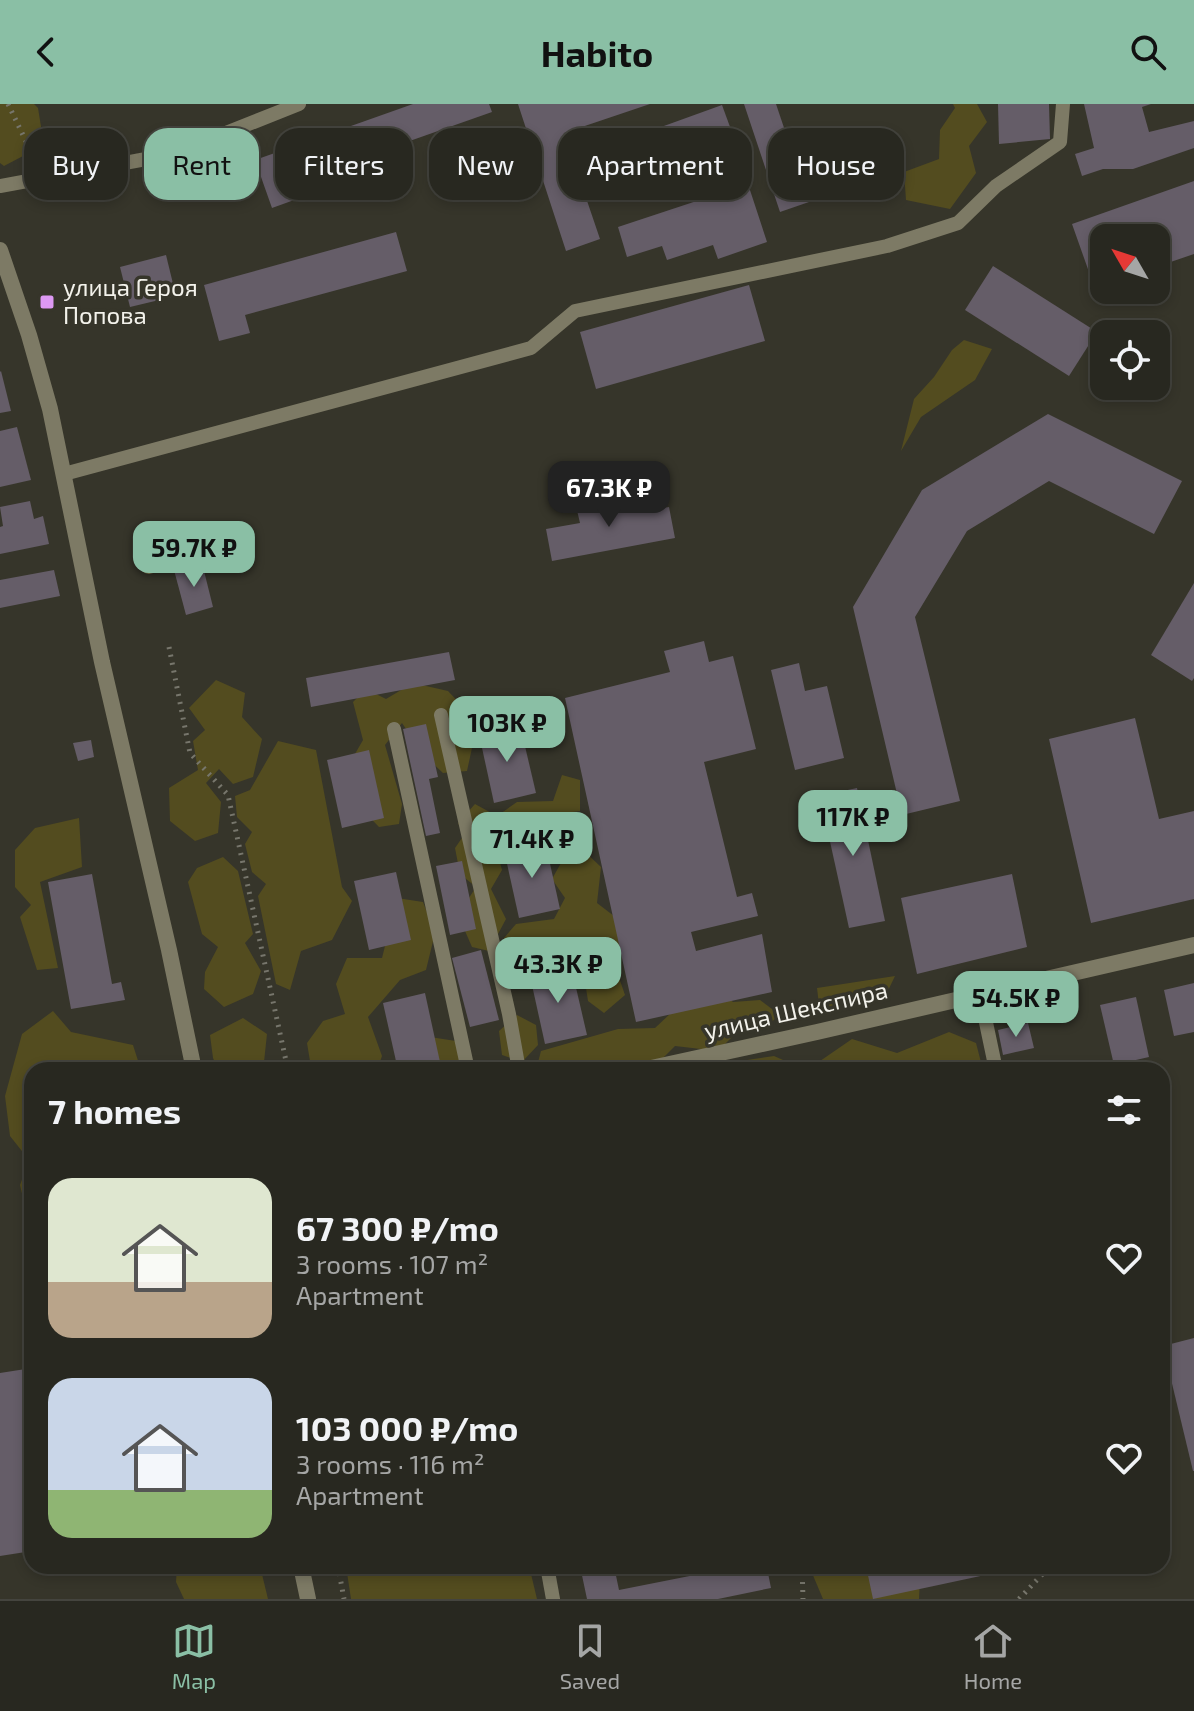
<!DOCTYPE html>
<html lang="en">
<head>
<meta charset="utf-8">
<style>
	:root { --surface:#282820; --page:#34342d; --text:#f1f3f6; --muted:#a5a6a5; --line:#44443e; --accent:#8abfa5 }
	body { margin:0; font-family:"Exo 2",sans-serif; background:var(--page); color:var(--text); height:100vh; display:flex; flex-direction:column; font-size:30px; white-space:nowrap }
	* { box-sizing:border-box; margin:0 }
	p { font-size:26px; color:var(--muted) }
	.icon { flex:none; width:44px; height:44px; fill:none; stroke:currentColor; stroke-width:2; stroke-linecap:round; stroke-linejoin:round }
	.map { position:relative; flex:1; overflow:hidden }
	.drawer { position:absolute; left:24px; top:958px; width:1146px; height:512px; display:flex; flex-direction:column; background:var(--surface); border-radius:24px; box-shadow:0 4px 12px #0003,0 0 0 2px var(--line) }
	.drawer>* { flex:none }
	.top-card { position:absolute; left:24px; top:24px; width:1146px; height:72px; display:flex; gap:16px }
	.needle { width:52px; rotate:309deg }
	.controls { position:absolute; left:1090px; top:120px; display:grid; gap:16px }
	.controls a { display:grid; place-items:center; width:80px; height:80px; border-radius:16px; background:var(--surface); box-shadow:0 4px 12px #0003,0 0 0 2px var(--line); font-size:40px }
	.price { position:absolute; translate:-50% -68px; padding:0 18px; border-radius:16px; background:var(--accent); color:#111; font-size:26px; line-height:52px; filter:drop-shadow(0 2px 4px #0008) }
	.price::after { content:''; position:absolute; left:50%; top:48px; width:24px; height:18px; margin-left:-12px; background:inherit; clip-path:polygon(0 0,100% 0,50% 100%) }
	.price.active { background:#222; color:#fff }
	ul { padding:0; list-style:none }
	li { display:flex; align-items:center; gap:24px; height:200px; padding:0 24px }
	li span { display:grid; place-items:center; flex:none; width:224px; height:160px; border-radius:24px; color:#555 }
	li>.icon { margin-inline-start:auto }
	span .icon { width:96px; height:96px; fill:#fffc; stroke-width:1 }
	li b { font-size:34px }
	h2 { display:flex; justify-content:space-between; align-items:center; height:96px; padding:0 24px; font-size:34px }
	.tag { padding:0 28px; border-radius:24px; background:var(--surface); box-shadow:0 4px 12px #0003,0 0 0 2px var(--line); font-size:28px; line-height:72px }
	.tag.active { background:var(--accent); color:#111 }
	header { display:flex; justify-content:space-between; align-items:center; height:104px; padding:0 24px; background:var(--accent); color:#111; font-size:36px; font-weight:700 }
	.tab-bar { display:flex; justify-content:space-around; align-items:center; height:112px; border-top:2px solid var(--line); background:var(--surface); font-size:22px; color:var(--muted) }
	.tab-bar a { display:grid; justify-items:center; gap:4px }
	.tab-bar .active { color:var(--accent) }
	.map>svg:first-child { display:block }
	.green { fill:#534c1f }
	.building { fill:#655d68 }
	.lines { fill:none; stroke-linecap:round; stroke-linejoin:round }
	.path { stroke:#77766c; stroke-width:5; stroke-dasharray:2 6; stroke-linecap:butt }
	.service { stroke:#7d7a65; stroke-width:14 }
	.minor { stroke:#7d7a65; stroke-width:16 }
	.tertiary { stroke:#7d7a65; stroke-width:16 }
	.tree { fill:#958d5d }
	.poi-dot { fill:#dd99f3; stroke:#36352a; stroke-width:3 }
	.labels { text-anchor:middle; stroke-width:7; stroke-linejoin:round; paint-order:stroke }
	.poi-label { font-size:24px; fill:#f3f2eb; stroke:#36352a; text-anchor:start }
	.street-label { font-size:24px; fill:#f3f2eb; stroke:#36352a }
</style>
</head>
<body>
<header><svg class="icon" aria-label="back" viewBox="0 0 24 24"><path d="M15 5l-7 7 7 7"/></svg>Habito<svg class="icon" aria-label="search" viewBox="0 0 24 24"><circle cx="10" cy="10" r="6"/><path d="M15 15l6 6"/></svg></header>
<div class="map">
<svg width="1194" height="1495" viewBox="0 0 1194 1495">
	<rect width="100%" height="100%" fill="#36352a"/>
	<g class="green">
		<path d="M0,0H34L38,4L44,41L4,62L0,59Z"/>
		<path d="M953,0H977L987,18L969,42L976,69L950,105L906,96L904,68L939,55L940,26L955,4Z"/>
		<path d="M964,236L992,245L975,276L921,313L901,347L914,295L934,273L952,246Z"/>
		<path d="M216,576L245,589L242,613L262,635L253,673L233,680L219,665L206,679L221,698L218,729L195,737L170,717L169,684L198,666L193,637L205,626L189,604Z"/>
		<path d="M413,579L448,587L465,605L457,627L472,644L467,667L443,669L423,650L402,619L385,641L402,700L399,720L379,723L352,695L344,669L363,636L353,598L366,585L386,595Z"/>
		<path d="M278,637L316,646L342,783L352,797L332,836L301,847L290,886L276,880L258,792L266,780L252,768L245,740L252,728L237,713L235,692L250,686Z"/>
		<path d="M562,671L580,676V707L559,710L554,724L529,735L492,728L502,766L491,785L506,815L489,847L472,843L458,811L476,783L460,770L455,744L464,731L458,719L475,700L497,712L517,698L553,697Z"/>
		<path d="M79,714L82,763L40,778L58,864L37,866L20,813L31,801L15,783V746L35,724Z"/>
		<path d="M582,745L601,763L597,799L614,812L621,840L615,862L625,891L604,909L588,897L583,865L552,846L505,852L504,834L516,820L554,815L565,794L552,775L566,750Z"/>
		<path d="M223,753L238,767L253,830L245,839L261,867L253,890L224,903L204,885L205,868L218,843L202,830L188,778L197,764Z"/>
		<path d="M397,794L423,798L435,829L426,866L400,876L368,913L382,952L377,966H307L311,963L307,939L323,917L345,910L336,880L347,854H382Z"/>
		<path d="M895,872L884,895L820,909L817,884Z"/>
		<path d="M715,884L733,898L760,896L780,911L759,928L743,922L718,947L675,942L657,960L611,966H536L541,947L618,925L655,924L688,893Z"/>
		<path d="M53,907L71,928L133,941L141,966H32V1133L20,1081L29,1056L10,1032L5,992L22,930Z"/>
		<path d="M517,911L536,921L538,941L522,958L502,951L499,927Z"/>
		<path d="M243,914L267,930L264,958L271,966H218L213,954L210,931Z"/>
		<path d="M949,928L976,939L983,966H807L852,935L897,949Z"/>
		<path d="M430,933L456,937L466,966H404L406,952Z"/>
		<path d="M774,952L806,966H684L686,965Z"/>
		<path d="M177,1462H260L268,1495H184L176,1478Z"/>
		<path d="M346,1462H513L531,1470L537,1495H351Z"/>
		<path d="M809,1462H904L920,1475L919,1495H823Z"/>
	</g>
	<g class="building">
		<path d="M413,0H489L492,8L316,70L322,86L272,104L255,56Z"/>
		<path d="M518,0H650L564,29L600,135L566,147Z"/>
		<path d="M744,0H776L809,98L780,108Z"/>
		<path d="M998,0H1049L1050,35L999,40Z"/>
		<path d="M1084,0H1151L1142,3L1149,28L1194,17V44L1133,65H1103L1082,72L1075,50L1094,44Z"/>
		<path d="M722,1L741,53L621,96L603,44Z"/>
		<path d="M1194,77V150L1156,163V134H1104V181L1095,185L1072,120Z"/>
		<path d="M748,80L767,138L718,155L713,141L667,156L662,142L627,153L618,123Z"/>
		<path d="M396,128L407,167L245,211L250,229L219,237L204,181Z"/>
		<path d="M166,151L176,192L130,203L120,163Z"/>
		<path d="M993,162L1097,228L1069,272L965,206Z"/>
		<path d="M749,181L765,237L596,285L580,228Z"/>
		<path d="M1,267L11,307L0,309V268Z"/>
		<path d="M1048,310L1182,377L1154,430L1049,377L967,427L915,513L960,697L902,711L853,503L922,386Z"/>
		<path d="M17,323L31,376L0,383V327Z"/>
		<path d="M630,393L633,409L669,403L675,434L552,457L546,425L580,419L576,402Z"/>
		<path d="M30,397L34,415L43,412L49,440L0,450V423L3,422L0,403Z"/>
		<path d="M202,459L213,503L186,511L174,466Z"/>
		<path d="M54,466L60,492L0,504V476Z"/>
		<path d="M1194,479V574L1192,577L1151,551Z"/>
		<path d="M704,537L709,558L733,552L756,645L704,658L737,793L752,789L758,812L691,828L696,847L762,830L772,888L636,918L565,594L670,568L664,547Z"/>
		<path d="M449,548L455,576L311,603L306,574Z"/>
		<path d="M799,559L805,587L827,582L844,654L795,666L771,566Z"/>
		<path d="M1135,614L1159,715L1194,707V795L1091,819L1049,635Z"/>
		<path d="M426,620L438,673L429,675L440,729L426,732L403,625Z"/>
		<path d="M520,621L536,689L494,699L479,630Z"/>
		<path d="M91,636L94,653L78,657L73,639Z"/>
		<path d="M369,646L384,714L342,724L327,656Z"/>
		<path d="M857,684L885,817L849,824L820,692Z"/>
		<path d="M545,737L560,805L519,814L504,746Z"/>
		<path d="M462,757L476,825L450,831L436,762Z"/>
		<path d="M396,768L411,836L369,846L354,777Z"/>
		<path d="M92,770L112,880L121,878L125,896L71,905L48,778Z"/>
		<path d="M1012,770L1027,843L917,870L901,794Z"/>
		<path d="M481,846L499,916L470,923L452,854Z"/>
		<path d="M571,862L587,931L545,940L530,872Z"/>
		<path d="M1194,879V928L1174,932L1164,886Z"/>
		<path d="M425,889L440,958L398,966L383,899Z"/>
		<path d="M1136,893L1149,953L1114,961L1100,901Z"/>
		<path d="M1028,919L1034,944L1003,951L998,926Z"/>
		<path d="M1194,1234V1367H1193L1163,1242Z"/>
		<path d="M32,1264V1447L0,1452V1269Z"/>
		<path d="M580,1462H614L619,1486L740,1462H797V1463L768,1469L771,1484L718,1495H587Z"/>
		<path d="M866,1462H890V1465L903,1462L1023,1463L873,1495Z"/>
	</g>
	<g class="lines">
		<g class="path">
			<path d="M8,0L36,58"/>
			<path d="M169,543L190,649L228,691L288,966"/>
			<path d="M338,1462L344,1495"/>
			<path d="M802,1462L803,1495"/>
			<path d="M1019,1495L1050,1462"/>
		</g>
		<g class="service">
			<path d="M0,82L173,50L299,0"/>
			<path d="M64,370L531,244L575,207L887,142L958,119L996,82L1060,38L1063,0"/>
			<path d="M441,611L509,910L519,966"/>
			<path d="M394,625L468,966"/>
			<path d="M980,890L996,966"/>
			<path d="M547,1462L553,1495"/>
		</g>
		<path class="minor" d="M642,966L817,928L1194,841"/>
		<g class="tertiary">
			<path d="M0,146L29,231L50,305L102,558L169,846L194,966"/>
			<path d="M301,1462L308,1495"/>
		</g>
	</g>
	<circle class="tree" cx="149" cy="460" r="10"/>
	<rect class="poi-dot" x="39" y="190" width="16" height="16" rx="4"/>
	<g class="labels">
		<g class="poi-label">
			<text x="63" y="192">улица Героя<tspan x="63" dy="28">Попова</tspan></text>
		</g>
		<g class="street-label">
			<text transform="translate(796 907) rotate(-13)" y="8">улица Шекспира</text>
		</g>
	</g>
</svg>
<div class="controls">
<a><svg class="needle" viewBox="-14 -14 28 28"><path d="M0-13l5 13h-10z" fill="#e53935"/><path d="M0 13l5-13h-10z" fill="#a5a6a5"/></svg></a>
<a><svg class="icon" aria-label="locate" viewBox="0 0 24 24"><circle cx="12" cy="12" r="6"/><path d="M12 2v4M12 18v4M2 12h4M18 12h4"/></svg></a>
</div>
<b class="price active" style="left:609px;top:425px">67.3K ₽</b>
<b class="price" style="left:194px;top:485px">59.7K ₽</b>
<b class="price" style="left:507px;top:660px">103K ₽</b>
<b class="price" style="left:853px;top:754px">117K ₽</b>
<b class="price" style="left:532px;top:776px">71.4K ₽</b>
<b class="price" style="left:558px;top:901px">43.3K ₽</b>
<b class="price" style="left:1016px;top:935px">54.5K ₽</b>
<div class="top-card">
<a class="tag">Buy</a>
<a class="tag active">Rent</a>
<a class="tag">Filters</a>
<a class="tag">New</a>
<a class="tag">Apartment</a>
<a class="tag">House</a>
</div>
<section class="drawer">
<h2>7 homes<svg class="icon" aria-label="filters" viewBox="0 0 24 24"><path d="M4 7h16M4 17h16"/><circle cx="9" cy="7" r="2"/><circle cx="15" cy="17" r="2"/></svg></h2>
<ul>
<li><span style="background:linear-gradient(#dfe7d0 65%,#b9a48a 0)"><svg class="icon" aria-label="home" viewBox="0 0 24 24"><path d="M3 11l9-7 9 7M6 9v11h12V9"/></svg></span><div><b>67 300 ₽/mo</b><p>3 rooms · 107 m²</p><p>Apartment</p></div><svg class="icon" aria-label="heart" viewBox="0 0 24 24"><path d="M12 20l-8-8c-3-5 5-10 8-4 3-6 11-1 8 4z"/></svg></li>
<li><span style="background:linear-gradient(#c9d6e8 70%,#8fb573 0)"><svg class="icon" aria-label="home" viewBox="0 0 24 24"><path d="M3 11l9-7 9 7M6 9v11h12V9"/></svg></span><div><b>103 000 ₽/mo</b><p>3 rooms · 116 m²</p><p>Apartment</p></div><svg class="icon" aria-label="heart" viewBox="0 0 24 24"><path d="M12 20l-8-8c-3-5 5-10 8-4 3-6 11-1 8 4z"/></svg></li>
</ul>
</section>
</div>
<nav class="tab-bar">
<a class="active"><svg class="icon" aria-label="map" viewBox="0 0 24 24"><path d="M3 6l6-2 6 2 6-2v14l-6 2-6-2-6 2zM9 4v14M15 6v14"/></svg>Map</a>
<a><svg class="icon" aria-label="saved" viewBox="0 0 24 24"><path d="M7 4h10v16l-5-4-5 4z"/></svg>Saved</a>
<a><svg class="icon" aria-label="home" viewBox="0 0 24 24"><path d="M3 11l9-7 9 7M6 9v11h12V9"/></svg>Home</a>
</nav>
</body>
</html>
